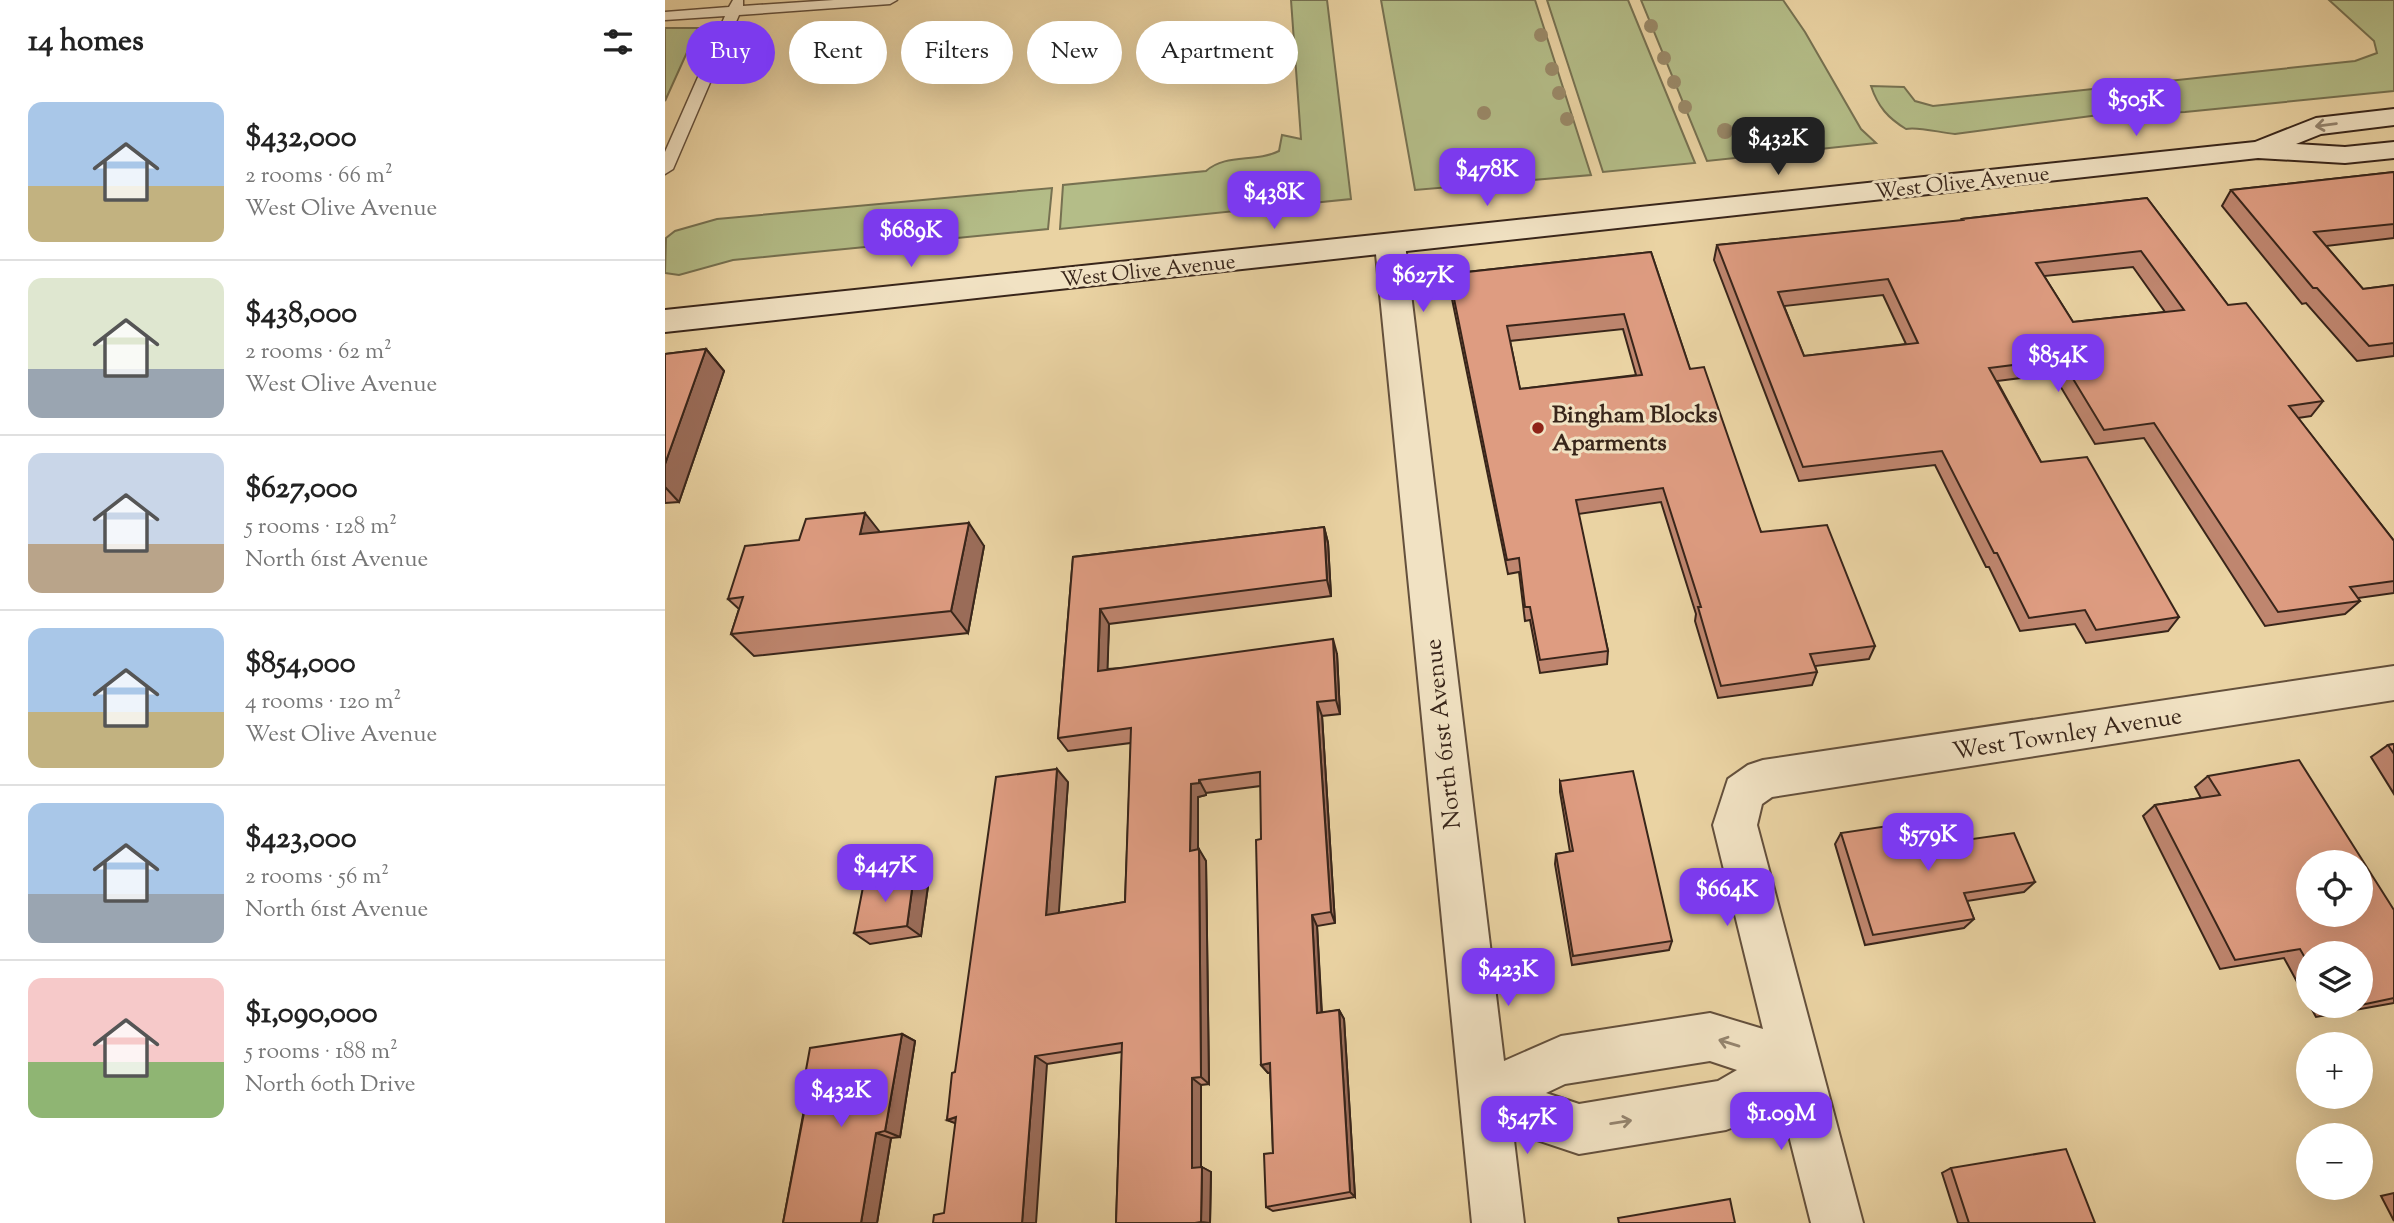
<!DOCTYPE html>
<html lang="en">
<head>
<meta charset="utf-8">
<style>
	:root { --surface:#fff; --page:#f6f6f6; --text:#222; --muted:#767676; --line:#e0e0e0; --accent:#7c3aed }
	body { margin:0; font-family:"Sorts Mill Goudy",serif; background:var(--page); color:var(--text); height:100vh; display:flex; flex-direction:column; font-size:26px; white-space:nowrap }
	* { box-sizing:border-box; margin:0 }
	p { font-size:23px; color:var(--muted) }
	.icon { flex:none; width:38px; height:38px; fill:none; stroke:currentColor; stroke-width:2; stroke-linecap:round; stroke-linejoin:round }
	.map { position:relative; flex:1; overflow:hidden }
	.drawer { display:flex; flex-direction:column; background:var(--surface); width:665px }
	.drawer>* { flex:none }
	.hud { position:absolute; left:21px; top:21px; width:665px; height:63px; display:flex; gap:14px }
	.fabs { position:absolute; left:1631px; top:850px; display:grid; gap:14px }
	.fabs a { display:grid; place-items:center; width:77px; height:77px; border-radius:50%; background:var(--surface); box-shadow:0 7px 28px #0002; font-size:35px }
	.price { position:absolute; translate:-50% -60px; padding:0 16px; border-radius:14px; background:var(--accent); color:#fff; font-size:23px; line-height:46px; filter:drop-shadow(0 2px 4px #0008) }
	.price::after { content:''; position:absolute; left:50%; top:42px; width:21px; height:16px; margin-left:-10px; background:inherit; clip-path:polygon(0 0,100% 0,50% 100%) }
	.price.active { background:#222; color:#fff }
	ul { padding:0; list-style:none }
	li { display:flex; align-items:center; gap:21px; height:175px; padding:0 28px }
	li+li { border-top:2px solid var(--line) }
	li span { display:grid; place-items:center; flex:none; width:196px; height:140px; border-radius:14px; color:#555 }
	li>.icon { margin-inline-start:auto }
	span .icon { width:84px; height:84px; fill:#fffc; stroke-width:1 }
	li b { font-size:30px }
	h2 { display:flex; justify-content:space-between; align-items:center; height:84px; padding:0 28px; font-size:30px }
	.pill { padding:0 24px; border-radius:32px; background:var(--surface); box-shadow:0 7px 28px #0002; font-size:24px; line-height:63px }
	.pill.active { background:var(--accent); color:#fff }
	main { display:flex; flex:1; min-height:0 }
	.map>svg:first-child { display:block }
	.green { fill:#b4bd88; stroke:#767151; stroke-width:2 }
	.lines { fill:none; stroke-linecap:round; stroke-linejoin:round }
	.lane-casing { stroke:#64503c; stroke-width:3 }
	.street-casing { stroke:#64503c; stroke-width:4 }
	.secondary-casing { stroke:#38251a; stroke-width:4 }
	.lane { fill:#f1e2c3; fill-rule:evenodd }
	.street { fill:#f1e2c3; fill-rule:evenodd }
	.secondary { fill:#f1e2c3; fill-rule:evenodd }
	.tree { fill:#998867 }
	.wall { fill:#bf866f; stroke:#38251a; stroke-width:2; fill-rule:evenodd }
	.shaded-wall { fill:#9b6d5a; stroke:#38251a; stroke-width:2 }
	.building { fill:#de9c81; stroke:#38251a; stroke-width:2; fill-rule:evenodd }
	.oneway { stroke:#94846e }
	.poi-dot { fill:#8f2418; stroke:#f1e2c3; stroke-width:2.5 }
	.labels { text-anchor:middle; stroke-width:6; stroke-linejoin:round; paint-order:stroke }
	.far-street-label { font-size:21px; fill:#38251a; stroke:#f1e2c3 }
	.poi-label { font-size:24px; font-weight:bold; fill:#38251a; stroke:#f1e2c3; text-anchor:start }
	.street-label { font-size:24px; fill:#38251a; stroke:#f1e2c3 }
</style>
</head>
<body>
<main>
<section class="drawer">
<h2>14 homes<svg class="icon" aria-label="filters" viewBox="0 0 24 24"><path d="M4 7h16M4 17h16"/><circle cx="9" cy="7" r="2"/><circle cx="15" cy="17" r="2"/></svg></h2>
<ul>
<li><span style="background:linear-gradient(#a9c7e8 60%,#c2b280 0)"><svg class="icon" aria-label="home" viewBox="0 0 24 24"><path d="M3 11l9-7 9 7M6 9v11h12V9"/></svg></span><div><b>$432,000</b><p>2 rooms · 66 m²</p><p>West Olive Avenue</p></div></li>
<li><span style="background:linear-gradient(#dfe7d0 65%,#9aa5b1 0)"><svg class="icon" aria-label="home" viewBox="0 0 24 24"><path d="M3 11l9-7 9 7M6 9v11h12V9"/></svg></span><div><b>$438,000</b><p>2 rooms · 62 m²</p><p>West Olive Avenue</p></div></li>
<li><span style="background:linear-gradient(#c9d6e8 65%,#b9a48a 0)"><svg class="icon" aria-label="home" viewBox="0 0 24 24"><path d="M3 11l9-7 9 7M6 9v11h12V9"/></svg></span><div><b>$627,000</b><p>5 rooms · 128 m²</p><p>North 61st Avenue</p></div></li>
<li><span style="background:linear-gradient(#a9c7e8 60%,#c2b280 0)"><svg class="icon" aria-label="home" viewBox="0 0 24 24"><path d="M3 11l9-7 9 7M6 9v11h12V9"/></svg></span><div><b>$854,000</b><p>4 rooms · 120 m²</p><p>West Olive Avenue</p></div></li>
<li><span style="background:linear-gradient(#a9c7e8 65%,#9aa5b1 0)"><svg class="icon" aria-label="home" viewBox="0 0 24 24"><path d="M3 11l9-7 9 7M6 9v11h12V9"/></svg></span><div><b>$423,000</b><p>2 rooms · 56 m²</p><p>North 61st Avenue</p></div></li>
<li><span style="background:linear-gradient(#f6c9c9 60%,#8fb573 0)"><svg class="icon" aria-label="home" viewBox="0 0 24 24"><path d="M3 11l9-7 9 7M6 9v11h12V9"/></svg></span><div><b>$1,090,000</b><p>5 rooms · 188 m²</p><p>North 60th Drive</p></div></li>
</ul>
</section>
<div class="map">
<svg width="1729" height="1223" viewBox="0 0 1729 1223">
	<rect width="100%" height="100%" fill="#ead3a3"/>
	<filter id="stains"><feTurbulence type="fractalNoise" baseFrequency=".00286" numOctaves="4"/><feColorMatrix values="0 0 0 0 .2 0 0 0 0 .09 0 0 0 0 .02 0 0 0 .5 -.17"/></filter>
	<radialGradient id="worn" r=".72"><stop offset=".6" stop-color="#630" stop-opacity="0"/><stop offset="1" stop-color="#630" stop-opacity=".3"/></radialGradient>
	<g class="green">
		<path d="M626,0H662L686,199L395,229L398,185L541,171C561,153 590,163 614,151L617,135L636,139Z"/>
		<path d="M716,0H870L926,175L750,190Z"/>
		<path d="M882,0H963L1030,163L938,172Z"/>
		<path d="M976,0H1118L1140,32L1196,129L1211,143L1042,161Z"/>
		<path d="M1664,0H1729V91L1520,112L1434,115L1290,134C1276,133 1252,126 1241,129C1223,118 1213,107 1206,86L1239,87L1250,101L1268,106L1690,61L1712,53L1709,41Z"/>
		<path d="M0,28H33L0,101Z"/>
		<path d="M387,188L383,229L68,260L14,275L0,273L1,238L10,231L52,219Z"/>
	</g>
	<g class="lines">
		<g class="lane-casing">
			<path id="lane" d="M68,0H78V6L169,0H232L225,4L74,15L8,169L0,174V152L60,16L0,20V12L64,7Z"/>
		</g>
		<g class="street-casing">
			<path id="street" d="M725,234L736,237L740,244L839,1061L896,1036L1045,1013L1098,1029L1048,825L1063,779L1083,765L1098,760L1729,666V700L1107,797L1097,804L1092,825L1198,1223H1146L1115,1100L1079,1123L1061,1130L914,1154L848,1132L859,1223H807L710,244L714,237ZM1045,1061L1072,1070L1053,1081L914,1104L881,1093L900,1084Z"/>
		</g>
		<g class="secondary-casing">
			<path id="secondary" d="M1729,109V125L1656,134L1631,144L1680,147L1729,142V158L1680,163L1593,158L0,332V310L1590,142L1651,118Z"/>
		</g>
		<use href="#lane" class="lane"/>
		<use href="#street" class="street"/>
		<use href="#secondary" class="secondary"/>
	</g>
	<g class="tree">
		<circle cx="986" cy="26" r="7"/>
		<circle cx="876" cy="35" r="7"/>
		<circle cx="999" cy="58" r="7"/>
		<circle cx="887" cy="69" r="7"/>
		<circle cx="1009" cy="82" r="7"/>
		<circle cx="894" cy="93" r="7"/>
		<circle cx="1020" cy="107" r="7"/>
		<circle cx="819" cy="113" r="7"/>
		<circle cx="902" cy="119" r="7"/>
		<circle cx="1110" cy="126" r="7"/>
		<circle cx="1060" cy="131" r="8"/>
	</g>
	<g class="wall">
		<path d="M1729,172V238L1661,246L1698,289L1729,285V356L1692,361L1641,303L1637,304L1557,206L1566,190Z"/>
		<path d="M1482,198L1563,305L1658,401L1646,416L1633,418L1729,541V593L1693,598L1695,601L1680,614L1600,626L1479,438L1430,444L1388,374L1332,381L1376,462L1514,617L1503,631L1421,643L1410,624L1355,631L1324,567H1321L1270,465L1134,481L1049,260L1052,245L1296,221L1297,219ZM1468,267L1500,312L1408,322L1379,276ZM1218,295L1241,344L1139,356L1119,306Z"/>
		<path d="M986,252L1025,369L1096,532L1210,646L1204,659L1150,666L1152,672L1147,685L1053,698L1030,621L1031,614L996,502L913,514L943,651L942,664L875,673L865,620L860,621L854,572L843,574L785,289L784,274ZM958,329L971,375L855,389L845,341Z"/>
		<path d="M41,349L59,371L14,502L0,503V354Z"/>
		<path d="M659,527L663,543L666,596L444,624L442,669L672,654L675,714L657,716L670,923L652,926L657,1013L674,1010L679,1019L690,1197L608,1211L601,1207L608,1153L605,1073H603L596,1065V786L541,793V795L533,797V849L541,861L544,1084L536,1085V1167L546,1172L545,1223H451L457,1052L382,1064L291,1123L282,1120L290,1072L403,782L393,913L460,902L466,743L403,751L393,738L408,557Z"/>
		<path d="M215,532L319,546L303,633L89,656L66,634L74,609L63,599Z"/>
		<path d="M1729,744V794L1706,757L1723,745Z"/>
		<path d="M1543,776L1729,910V1003L1651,1017L1645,1006H1696V954H1643V1002L1619,958L1555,969L1478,816L1490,805L1536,798L1530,787Z"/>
		<path d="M895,781L1007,941L1004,950L907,965L890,864L891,854L905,852L895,792Z"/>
		<path d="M1176,833L1280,843L1370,882L1359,892L1302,901L1309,919L1299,928L1200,945L1170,844Z"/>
		<path d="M263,886L256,936L205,944L189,933Z"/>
		<path d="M237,1034L250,1041L235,1137L226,1138L212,1223H118L141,1099L136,1097Z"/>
		<path d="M1286,1168L1430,1223H1293L1277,1173Z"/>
		<path d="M1729,1193V1221L1716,1196Z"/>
	</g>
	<g class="shaded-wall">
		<path d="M41,349L59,371L14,502L0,487V464Z"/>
		<path d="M200,513L218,536L195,534Z"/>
		<path d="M304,523L319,546L303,633L286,611Z"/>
		<path d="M659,527L663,543L666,596L662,580Z"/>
		<path d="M435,609L444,624L442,685L433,671Z"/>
		<path d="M668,639L672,654L675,714L671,700Z"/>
		<path d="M652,702L657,716L670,923L666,912Z"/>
		<path d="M392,769L403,782L393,925L381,915Z"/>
		<path d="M534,780L541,793V795L533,797V862L525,851L526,784Z"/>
		<path d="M534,849L541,861L544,1084L536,1077Z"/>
		<path d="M249,875L263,886L256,936L242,926Z"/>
		<path d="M647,915L652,926L657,1022L652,1013Z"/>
		<path d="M674,1010L679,1019L690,1197L685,1192Z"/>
		<path d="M237,1034L250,1041L235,1137L220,1131Z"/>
		<path d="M370,1056L382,1064L371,1223H357Z"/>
		<path d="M605,1063L611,1071L603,1073L596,1065Z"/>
		<path d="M527,1078L536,1085V1173L527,1168Z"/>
		<path d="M291,1117L297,1126L282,1120Z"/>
		<path d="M211,1133L226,1138L212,1223H196Z"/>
		<path d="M537,1167L546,1172L545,1223L536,1222Z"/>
	</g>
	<g class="building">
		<path d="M1729,172V224L1649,232L1698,289L1729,285V343L1704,346L1652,288H1648L1566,190Z"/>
		<path d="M1482,198L1563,305L1581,303L1658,401L1624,406L1729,541V581L1685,587L1695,601L1613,612L1489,423L1439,430L1396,359L1324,368L1376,462L1422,457L1514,617L1431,630L1420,610L1364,618L1332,553H1329L1277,451L1138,467L1052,245L1298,220L1297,219ZM1476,251L1519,310L1408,322L1371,263ZM1223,279L1253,343L1139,356L1113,292Z"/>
		<path d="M986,252L1025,369L1039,367L1096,532L1162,525L1210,646L1145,654L1152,672L1056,686L1033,607H1036L998,488L911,500L943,651L875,660L865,607H860L854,558L842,560L784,274ZM959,314L977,375L855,389L842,326Z"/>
		<path d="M41,349L0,464V354Z"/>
		<path d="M200,513L195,534L304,523L286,611L66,634L78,597L63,599L80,546L134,540L141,519Z"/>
		<path d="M659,527L662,580L435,609L433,671L668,639L671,700L652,702L666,912L647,915L652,1013L674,1010L685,1192L601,1207L599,1154L608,1153L605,1063L596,1065L591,840L596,839L595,772L534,780V783L526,784L525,851L534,849L536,1077L527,1078V1168L537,1167L536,1222L530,1223H451L457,1043L370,1056L357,1223H268L269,1215L279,1213L291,1117L282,1120L287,1073L290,1072L331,777L392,769L381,915L460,902L466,728L393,738L408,557Z"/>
		<path d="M1729,744V754L1723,745Z"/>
		<path d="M1634,760L1729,910V998L1696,1005V954H1643V963L1635,949L1570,960L1490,805L1555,795L1543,776ZM1643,863H1696V915H1643Z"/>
		<path d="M968,771L1007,941L908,956L891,854L908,851L895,781Z"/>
		<path d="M1270,819L1280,843L1349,833L1370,882L1299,893L1309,919L1208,935L1176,833Z"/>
		<path d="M249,875L242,926L189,933L199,882Z"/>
		<path d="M1667,1006H1687L1669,1010Z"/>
		<path d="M237,1034L220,1131L211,1133L196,1223H118L142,1097H136L145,1048Z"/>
		<path d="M1401,1149L1430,1223H1304L1286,1168Z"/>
		<path d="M1065,1199L1070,1223H954L953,1218Z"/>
	</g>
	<defs><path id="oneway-shaft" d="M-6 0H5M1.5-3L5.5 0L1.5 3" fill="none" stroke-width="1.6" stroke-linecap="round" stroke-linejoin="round" transform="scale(1.75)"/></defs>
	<g class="oneway">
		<use href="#oneway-shaft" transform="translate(1661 125) rotate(173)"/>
		<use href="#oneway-shaft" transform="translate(1064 1043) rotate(-163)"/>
		<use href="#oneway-shaft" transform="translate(956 1122) rotate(-9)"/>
	</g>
	<circle class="poi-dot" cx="873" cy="428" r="7"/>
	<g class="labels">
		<g class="far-street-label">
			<text transform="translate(1297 182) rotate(-6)" y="7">West Olive Avenue</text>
			<text transform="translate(483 270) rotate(-6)" y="7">West Olive Avenue</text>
		</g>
		<g class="poi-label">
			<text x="887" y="422">Bingham Blocks<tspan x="887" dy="28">Aparments</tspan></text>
		</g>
		<g class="street-label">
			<text transform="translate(1402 733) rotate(-9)" y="8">West Townley Avenue</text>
			<text transform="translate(777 734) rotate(-96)" y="8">North 61st Avenue</text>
		</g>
	</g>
	<rect width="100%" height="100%" filter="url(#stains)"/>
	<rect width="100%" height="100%" fill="url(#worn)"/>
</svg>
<div class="fabs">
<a><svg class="icon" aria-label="locate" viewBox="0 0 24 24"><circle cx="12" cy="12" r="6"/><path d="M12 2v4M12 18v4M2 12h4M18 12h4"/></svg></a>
<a><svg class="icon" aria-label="layers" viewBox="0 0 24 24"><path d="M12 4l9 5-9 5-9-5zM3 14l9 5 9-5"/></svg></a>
<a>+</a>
<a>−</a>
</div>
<b class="price" style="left:1471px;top:138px">$505K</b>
<b class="price active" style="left:1113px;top:177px">$432K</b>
<b class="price" style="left:822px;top:208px">$478K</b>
<b class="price" style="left:609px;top:231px">$438K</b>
<b class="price" style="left:246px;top:269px">$689K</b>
<b class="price" style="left:758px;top:314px">$627K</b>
<b class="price" style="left:1393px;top:394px">$854K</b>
<b class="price" style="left:1263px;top:873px">$579K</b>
<b class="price" style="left:220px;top:904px">$447K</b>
<b class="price" style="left:1062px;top:928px">$664K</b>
<b class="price" style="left:843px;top:1008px">$423K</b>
<b class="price" style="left:176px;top:1129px">$432K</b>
<b class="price" style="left:1116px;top:1152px">$1.09M</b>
<b class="price" style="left:862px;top:1156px">$547K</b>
<div class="hud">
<a class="pill active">Buy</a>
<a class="pill">Rent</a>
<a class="pill">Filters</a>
<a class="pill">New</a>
<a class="pill">Apartment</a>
</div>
</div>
</main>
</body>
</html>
